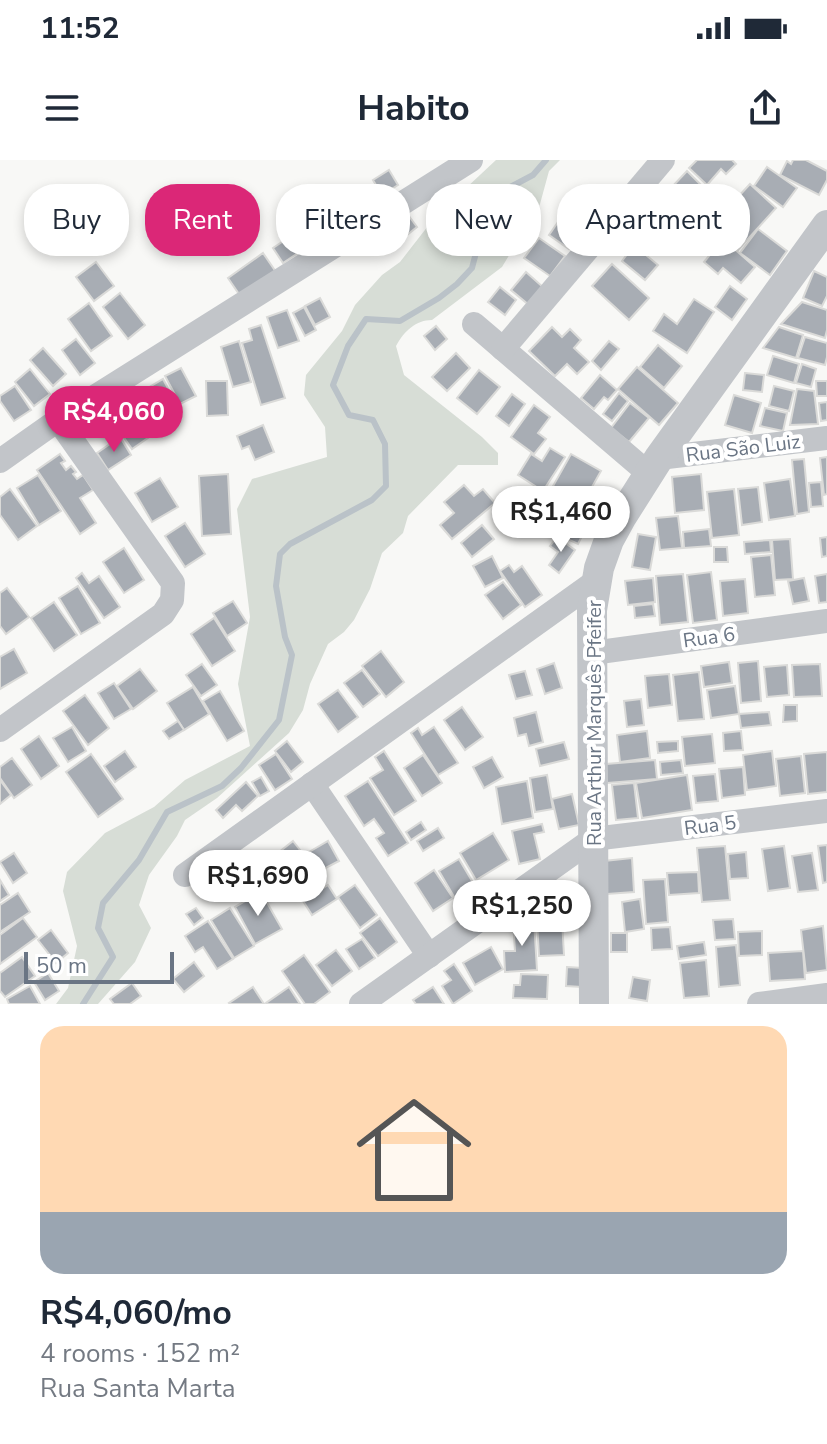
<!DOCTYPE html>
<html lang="en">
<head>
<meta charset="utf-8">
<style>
	:root { --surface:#fff; --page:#f6f6f7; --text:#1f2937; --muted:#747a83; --line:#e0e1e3; --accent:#db2777 }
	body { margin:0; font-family:"Nunito Sans",sans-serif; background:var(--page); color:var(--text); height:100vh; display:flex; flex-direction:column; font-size:30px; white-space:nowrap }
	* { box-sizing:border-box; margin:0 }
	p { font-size:26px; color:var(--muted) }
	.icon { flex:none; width:44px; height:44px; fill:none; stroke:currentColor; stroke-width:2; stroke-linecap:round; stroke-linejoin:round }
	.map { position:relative; height:844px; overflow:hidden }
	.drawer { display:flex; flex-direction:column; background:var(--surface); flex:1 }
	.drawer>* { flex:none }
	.banner { position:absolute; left:24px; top:24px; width:780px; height:72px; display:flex; gap:16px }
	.scale { position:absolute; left:24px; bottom:20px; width:150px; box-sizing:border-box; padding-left:8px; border:4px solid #6a7584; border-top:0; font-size:22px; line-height:28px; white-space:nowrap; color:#6a7584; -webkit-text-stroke:6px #fff; paint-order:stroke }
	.price { position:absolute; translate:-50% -68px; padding:0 18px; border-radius:28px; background:#fff; color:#222; font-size:26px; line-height:52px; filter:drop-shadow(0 2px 4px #0008) }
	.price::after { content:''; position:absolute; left:50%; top:48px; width:24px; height:18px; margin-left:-12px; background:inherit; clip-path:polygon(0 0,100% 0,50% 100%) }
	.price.selected { background:var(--accent); color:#fff }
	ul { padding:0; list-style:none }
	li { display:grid; align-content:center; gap:16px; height:424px; padding:0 40px }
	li+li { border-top:2px solid var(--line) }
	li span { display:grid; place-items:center; height:248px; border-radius:24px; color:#555 }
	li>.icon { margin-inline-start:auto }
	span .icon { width:144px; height:144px; fill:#fffc; stroke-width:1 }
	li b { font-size:34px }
	.chip { padding:0 28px; border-radius:32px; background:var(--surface); box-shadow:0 4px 12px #0003; font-size:28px; line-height:72px }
	.chip.selected { background:var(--accent); color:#fff }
	.status { display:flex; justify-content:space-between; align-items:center; height:56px; padding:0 40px; background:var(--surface); direction:ltr }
	.status svg { height:22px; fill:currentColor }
	header { display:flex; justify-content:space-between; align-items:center; height:104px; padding:0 40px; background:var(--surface); font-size:36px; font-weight:700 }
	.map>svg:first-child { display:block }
	.green { fill:#d7ddd6 }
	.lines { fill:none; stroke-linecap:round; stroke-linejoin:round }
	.stream { stroke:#bac2c8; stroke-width:6 }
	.building { fill:#a8adb4; stroke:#dadad8; stroke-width:2 }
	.minor { stroke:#c2c5c9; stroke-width:24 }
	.tertiary { stroke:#c2c5c9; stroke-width:30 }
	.labels { text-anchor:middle; stroke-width:8; stroke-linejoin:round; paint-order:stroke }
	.street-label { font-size:20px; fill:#6a7584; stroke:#fff }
</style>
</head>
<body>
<div class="status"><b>11:52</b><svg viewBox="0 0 49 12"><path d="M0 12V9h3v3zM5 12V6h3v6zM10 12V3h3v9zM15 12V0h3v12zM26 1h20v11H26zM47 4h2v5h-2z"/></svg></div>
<header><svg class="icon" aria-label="menu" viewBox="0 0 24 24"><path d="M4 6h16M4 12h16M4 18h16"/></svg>Habito<svg class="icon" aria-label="share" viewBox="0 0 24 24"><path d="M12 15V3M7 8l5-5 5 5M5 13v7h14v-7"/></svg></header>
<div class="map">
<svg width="827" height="844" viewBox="0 0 827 844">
	<rect width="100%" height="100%" fill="#f8f8f6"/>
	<path class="green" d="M496,0H560L549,11L540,44L502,107L432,160C416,160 404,171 396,186L404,215L482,277L498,293V305H458L408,356L403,373L382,393L370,429L354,460L344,472L328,484L310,524L303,550L289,573L217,638L185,660L177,676L149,715L139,745L151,768L135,802L98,844H56L68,828L77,786L63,731L67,712L105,673L154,647L185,620L250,586L238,524L250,457L237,349L252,319L327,297L325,267L304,235L306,215L342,171L355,145L382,115L400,102L435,57Z"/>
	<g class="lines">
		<path class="stream" d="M83,844L113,797L98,768L103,743L139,700L167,652L222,626L241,608L279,560L292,495L285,477L276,426L280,394L290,384L372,340L386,326L385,284L373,260L349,255L333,225L348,186L366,159L400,161L439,138L457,124L472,108L484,62L499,33L533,15L546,0"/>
	</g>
	<g class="building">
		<path d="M697,0H732L736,4L726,14L721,9L707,25L689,8Z"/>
		<path d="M793,0H806L827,11V20L819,35L780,15L787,1L791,4Z"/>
		<path d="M767,7L797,28L783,47L754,26Z"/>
		<path d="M389,10L398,25L382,35L373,20Z"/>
		<path d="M687,11L707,31L692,47L671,28Z"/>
		<path d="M750,24L776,48L738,90L712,65Z"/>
		<path d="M666,31L693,55L677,72L651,49Z"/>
		<path d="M574,39L594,53L569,89L549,75Z"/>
		<path d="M329,46L339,59L330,67L320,54Z"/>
		<path d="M406,52L417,67L393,86L382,71Z"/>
		<path d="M640,55L665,74L652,91L627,72Z"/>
		<path d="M758,69L787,91L770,115L740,93Z"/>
		<path d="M297,72L307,87L283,103L273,88Z"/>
		<path d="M539,78L565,96L550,116L524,98Z"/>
		<path d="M723,79L755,107L741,123L723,108L718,114L704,102Z"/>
		<path d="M634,85L658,105L645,120L622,101Z"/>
		<path d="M263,93L276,112L241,137L228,118Z"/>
		<path d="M96,102L114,126L94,141L76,117Z"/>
		<path d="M612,104L649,138L629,160L592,126Z"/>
		<path d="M814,111L827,117V136L822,146L803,138Z"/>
		<path d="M526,112L544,128L529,145L511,130Z"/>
		<path d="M730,126L747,139L732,160L715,147Z"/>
		<path d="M500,127L516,140L505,155L488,142Z"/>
		<path d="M120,133L145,165L128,179L103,147Z"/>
		<path d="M320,138L330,157L315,165L305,146Z"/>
		<path d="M694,139L714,152L687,193L653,171L664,154L677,164Z"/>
		<path d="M802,142L827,150V170L825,178L781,164Z"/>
		<path d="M89,143L112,176L91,191L68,159Z"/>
		<path d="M304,147L316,170L305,176L293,153Z"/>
		<path d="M287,150L299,181L278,188L267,157Z"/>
		<path d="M261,165L285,238L261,245L242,183L252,180L249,169Z"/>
		<path d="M436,166L447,179L435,190L424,176Z"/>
		<path d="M552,167L562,177L570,169L581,180L574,188L589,202L577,214L567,204L555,216L529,191Z"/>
		<path d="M779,167L803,175L796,198L763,188Z"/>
		<path d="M805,177L827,183V197L825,205L798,198Z"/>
		<path d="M76,179L95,203L80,215L62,190Z"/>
		<path d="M239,181L251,222L233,227L221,187Z"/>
		<path d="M609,181L619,189L601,210L592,201Z"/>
		<path d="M658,185L682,206L664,228L640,207Z"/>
		<path d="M43,188L66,214L53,226L30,200Z"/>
		<path d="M456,193L470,208L447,231L432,217Z"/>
		<path d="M773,196L799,204L794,223L767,215Z"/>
		<path d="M802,204L816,209L811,227L796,223Z"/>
		<path d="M637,207L678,243L659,265L618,229Z"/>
		<path d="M181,208L196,236L180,244L165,216Z"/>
		<path d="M30,209L50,234L34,246L15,222Z"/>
		<path d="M479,210L500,227L477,254L457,238Z"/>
		<path d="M745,213L764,215L762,232L743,230Z"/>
		<path d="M600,215L617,230L608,240L604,237L594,249L581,238Z"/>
		<path d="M163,219L180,251L154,266L136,235Z"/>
		<path d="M206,221H227L228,255L207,256Z"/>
		<path d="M816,221H827V236H817Z"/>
		<path d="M15,226L31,250L14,261L0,241V236Z"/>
		<path d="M774,226L794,231L789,251L769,246Z"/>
		<path d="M797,229L814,231L818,264L790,265Z"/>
		<path d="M619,233L628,241L612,261L603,254Z"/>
		<path d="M512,234L525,244L509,266L496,256Z"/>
		<path d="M734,235L761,243L752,273L725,265Z"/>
		<path d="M134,242L155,273L132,289L111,259Z"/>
		<path d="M827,242V260L821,261L819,243Z"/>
		<path d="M630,243L649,258L629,282L611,268Z"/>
		<path d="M534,245L550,257L538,273L546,279L534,294L511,277Z"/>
		<path d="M765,248L787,253L783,271L760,266Z"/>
		<path d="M263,265L274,292L255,300L249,286L242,289L237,276Z"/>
		<path d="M120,277L131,295L108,310L97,293Z"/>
		<path d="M550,288L565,297L543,331L518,315L531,294L542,301Z"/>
		<path d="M60,294L65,301L61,303L66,310L71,306L76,312L73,314L77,319L83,315L93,330L80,338L96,363L80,374L37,310Z"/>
		<path d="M571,294L601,311L583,343L553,326Z"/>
		<path d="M827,297V334L824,335L820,298Z"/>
		<path d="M804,299L809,352L797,354L792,300Z"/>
		<path d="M228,314L231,374L202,376L199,316Z"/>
		<path d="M701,314L704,350L675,353L672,317Z"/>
		<path d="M38,315L61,351L39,365L17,328Z"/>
		<path d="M160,318L178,347L152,362L135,333Z"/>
		<path d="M790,319L795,356L769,360L764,323Z"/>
		<path d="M821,322L823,346L811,347L809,323Z"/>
		<path d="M464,325L474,336L483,329L495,343L452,379L440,365L454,353L444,342Z"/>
		<path d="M758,327L762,362L742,365L738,329Z"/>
		<path d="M10,329L37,366L18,380L0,355V337Z"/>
		<path d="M734,329L739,375L712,378L707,332Z"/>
		<path d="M565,337L594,352L578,384L548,370Z"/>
		<path d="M678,356L682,388L660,390L656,358Z"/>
		<path d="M185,363L205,394L185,407L165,376Z"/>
		<path d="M482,365L494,379L472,397L461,383Z"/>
		<path d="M709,369L711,386L684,388L683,372Z"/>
		<path d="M638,374L656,377L650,410L632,407Z"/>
		<path d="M557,377L575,390L559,413L549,405L558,392L550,386Z"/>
		<path d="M827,377V396L822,397L820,378Z"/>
		<path d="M790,379L793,419L775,420L772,380Z"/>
		<path d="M770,380L771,392L745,394L744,382Z"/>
		<path d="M714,387H727L728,402H714Z"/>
		<path d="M124,388L144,420L124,433L103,402Z"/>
		<path d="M771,395L775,435L755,437L751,397Z"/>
		<path d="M492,396L503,418L485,427L473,406Z"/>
		<path d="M509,405L514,412L522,406L542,435L525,447L500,411Z"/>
		<path d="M711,412L717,460L693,463L687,415Z"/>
		<path d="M82,413L89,423L99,416L120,447L104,458L76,418Z"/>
		<path d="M683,414L688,462L660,465L656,416Z"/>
		<path d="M827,414V442L819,443L815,416Z"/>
		<path d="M653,418L655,442L628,445L625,421Z"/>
		<path d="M804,418L809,441L793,444L788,421Z"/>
		<path d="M745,419L748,453L723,456L720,421Z"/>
		<path d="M503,422L521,445L503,459L485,435Z"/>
		<path d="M78,426L100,463L81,474L59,438Z"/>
		<path d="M7,428L29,457L6,474L0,466V433Z"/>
		<path d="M233,441L247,463L227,476L213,453Z"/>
		<path d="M54,442L77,475L54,491L31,458Z"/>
		<path d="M653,444L655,456L635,458L634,446Z"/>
		<path d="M214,458L235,491L212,506L191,474Z"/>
		<path d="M14,489L27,513L0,529V497Z"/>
		<path d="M381,491L404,522L386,537L362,506Z"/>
		<path d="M758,501L761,541L741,543L738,503Z"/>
		<path d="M729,502L732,523L704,527L701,506Z"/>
		<path d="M554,503L562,528L545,534L537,509Z"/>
		<path d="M202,504L217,525L201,536L186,515Z"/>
		<path d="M820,504L822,536L794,537L792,505Z"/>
		<path d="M787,505L789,535L767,537L764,507Z"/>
		<path d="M140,509L157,531L133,549L117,526Z"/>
		<path d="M362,510L380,534L363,547L344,523Z"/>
		<path d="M525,511L532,535L516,539L509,515Z"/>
		<path d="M699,512L704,559L678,561L673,515Z"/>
		<path d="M669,514L672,545L648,548L645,516Z"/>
		<path d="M114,523L131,549L114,559L98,533Z"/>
		<path d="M735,526L739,554L711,558L707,530Z"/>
		<path d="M193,527L209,554L184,570L167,543Z"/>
		<path d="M338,530L358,557L338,572L318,544Z"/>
		<path d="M220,531L244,571L227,581L203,541Z"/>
		<path d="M85,535L109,568L88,585L63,551Z"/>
		<path d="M641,539L644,565L627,567L624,541Z"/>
		<path d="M784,545H797V561L783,562Z"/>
		<path d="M462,547L483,577L465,590L444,560Z"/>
		<path d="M536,552L543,582L529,586L526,574L518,576L514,558Z"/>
		<path d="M769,552L771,565L741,568L739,554Z"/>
		<path d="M178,561L184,570L169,579L163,571Z"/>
		<path d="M72,567L86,591L68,602L53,578Z"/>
		<path d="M434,567L458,603L438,615L411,573L418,568L422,575Z"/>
		<path d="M647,571L650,598L620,602L617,575Z"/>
		<path d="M741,571L743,590L724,591L723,573Z"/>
		<path d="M712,574L715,603L685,606L682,577Z"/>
		<path d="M39,576L59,606L41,619L21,589Z"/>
		<path d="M287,581L303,602L291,612L275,591Z"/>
		<path d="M678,581V591L658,593L657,582Z"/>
		<path d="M564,582L569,599L540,606L536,589Z"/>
		<path d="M125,591L136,607L115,622L104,606Z"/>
		<path d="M384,591L416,641L394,655L370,618L383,610L375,597Z"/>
		<path d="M772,591L776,626L747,630L743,595Z"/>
		<path d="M827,592V632L808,634L804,594Z"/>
		<path d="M91,594L123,639L98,657L66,612Z"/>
		<path d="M276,594L292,619L275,630L259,605Z"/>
		<path d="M423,595L442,623L422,636L404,608Z"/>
		<path d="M801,596L805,633L780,636L776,599Z"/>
		<path d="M492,597L503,617L484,628L473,607Z"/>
		<path d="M12,598L32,625L14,638L0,618V607Z"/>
		<path d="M655,600L657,619L607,623L606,604Z"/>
		<path d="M681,600L683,613L661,615L660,602Z"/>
		<path d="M743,607L745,635L722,638L719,609Z"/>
		<path d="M715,614L718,641L696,643L693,616Z"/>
		<path d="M547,615L553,649L535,652L530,618Z"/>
		<path d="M687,615L692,650L642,658L636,623Z"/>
		<path d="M261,617L269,631L260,636L252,622Z"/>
		<path d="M0,620L11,635L0,644Z"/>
		<path d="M368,621L408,683L388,696L376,678L384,673L374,659L364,666L345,636Z"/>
		<path d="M527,621L533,658L502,664L496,627Z"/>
		<path d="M246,622L258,636L242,651L236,645L223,658L216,650Z"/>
		<path d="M634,623L638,658L616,660L612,625Z"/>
		<path d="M572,634L579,665L559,669L552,639Z"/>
		<path d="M421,662L426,670L411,680L406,672Z"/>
		<path d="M542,664L544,672L534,674L540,699L519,704L512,671Z"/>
		<path d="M438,668L444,678L423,691L417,681Z"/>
		<path d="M493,673L509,700L476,720L460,693Z"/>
		<path d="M293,681L314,708L293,724L273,697Z"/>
		<path d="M328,681L339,701L320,711L309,692Z"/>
		<path d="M827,685V722L823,723L818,686Z"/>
		<path d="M725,686L730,740L702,742L697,688Z"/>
		<path d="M784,686L790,728L768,731L762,689Z"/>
		<path d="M746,692L748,718L730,719L728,694Z"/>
		<path d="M14,693L27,713L13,723L0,702Z"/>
		<path d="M812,693L818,730L798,732L792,696Z"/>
		<path d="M262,694L272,709L252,722L242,707Z"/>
		<path d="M632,698L634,732L607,734L604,701Z"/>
		<path d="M459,699L475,726L466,731L471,740L460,747L439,711Z"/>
		<path d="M434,710L453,738L433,751L415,723Z"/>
		<path d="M277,711L287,726L278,732L269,717Z"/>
		<path d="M698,712L699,733L669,735L667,713Z"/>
		<path d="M665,719L668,762L646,764L643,720Z"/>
		<path d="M0,720L9,735L0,741Z"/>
		<path d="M328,725L337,739L312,755L303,741Z"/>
		<path d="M355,725L377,755L360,768L338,737Z"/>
		<path d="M261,732L282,769L255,784L235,747Z"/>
		<path d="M18,733L30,752L0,772V745Z"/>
		<path d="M566,733H585L586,762L566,763Z"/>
		<path d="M640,739L644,769L625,772L622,742Z"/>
		<path d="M561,742L564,795L539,796L536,744Z"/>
		<path d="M196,748L203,758L194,765L186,754Z"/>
		<path d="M230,748L254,786L234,798L211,760Z"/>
		<path d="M23,758L37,777L0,804V775Z"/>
		<path d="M380,758L397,782L378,796L360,773Z"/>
		<path d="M733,759L735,779L715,780L713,760Z"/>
		<path d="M534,760L537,810L505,812L504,791H515L513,761Z"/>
		<path d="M208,761L233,799L217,809L203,787L195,792L185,776Z"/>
		<path d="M823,766L827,810L806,813L801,770Z"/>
		<path d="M670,767L672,789L652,790L651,768Z"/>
		<path d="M51,770L68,793L56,803L38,780Z"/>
		<path d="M762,771V795L739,796L738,772Z"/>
		<rect x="611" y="773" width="16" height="19"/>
		<path d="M362,779L375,798L359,809L346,789Z"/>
		<path d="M704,782L706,795L679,799L677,786Z"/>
		<path d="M736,785L740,825L719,827L716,787Z"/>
		<path d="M491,787L503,809L475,825L463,803Z"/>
		<path d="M336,790L352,811L332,826L316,805Z"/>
		<path d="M803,791L805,819L770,821L768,793Z"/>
		<path d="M304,795L330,832L314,844H305L282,811Z"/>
		<path d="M22,797L35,816L5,837L0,831V813Z"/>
		<path d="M706,800L709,836L684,838L680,803Z"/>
		<path d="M194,802L204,816L184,832L173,819Z"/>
		<path d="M454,804L472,831L453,844L442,826L451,820L444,811Z"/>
		<path d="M567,807L583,808L582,827L566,826Z"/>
		<path d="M48,813L59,831L45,840L34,822Z"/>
		<path d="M521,814L548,815L547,839L513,838L514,825H520Z"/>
		<path d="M633,817L650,820L647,841L629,838Z"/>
		<path d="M132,823L141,836L130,844H114L110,839Z"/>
		<path d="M30,826L40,844H9L7,839Z"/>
		<path d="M253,827L264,844H230L229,843Z"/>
		<path d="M289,827L300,844H267L266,843Z"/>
		<path d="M433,827L444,844H416L413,840Z"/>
	</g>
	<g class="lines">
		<g class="minor">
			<path d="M474,164L648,313"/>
			<path d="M503,189L663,0"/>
			<path d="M659,298L827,278"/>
			<path d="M0,301L58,260L471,0"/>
			<path d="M592,493L827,461"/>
			<path d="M0,570L163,454L172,440L173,423L58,260"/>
			<path d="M312,624L429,796"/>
			<path d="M185,715L596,421"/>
			<path d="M361,844L593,679L827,651"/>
			<path d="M759,844L827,835"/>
		</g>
		<path class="tertiary" d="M594,844L592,450L599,408L609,380L621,358L659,298L827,65"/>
	</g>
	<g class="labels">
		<g class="street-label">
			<text transform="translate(743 288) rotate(-7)" y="7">Rua São Luiz</text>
			<text transform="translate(709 477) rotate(-8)" y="7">Rua 6</text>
			<text transform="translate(594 563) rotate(-90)" y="7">Rua Arthur Marquês Pfeifer</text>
			<text transform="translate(710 665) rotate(-7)" y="7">Rua 5</text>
		</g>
	</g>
</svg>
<div class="scale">50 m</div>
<b class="price selected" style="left:114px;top:294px">R$4,060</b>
<b class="price" style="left:561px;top:394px">R$1,460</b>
<b class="price" style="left:258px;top:758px">R$1,690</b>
<b class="price" style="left:522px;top:788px">R$1,250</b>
<div class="banner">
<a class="chip">Buy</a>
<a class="chip selected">Rent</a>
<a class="chip">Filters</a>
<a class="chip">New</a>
<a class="chip">Apartment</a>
</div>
</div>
<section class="drawer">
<ul>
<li><span style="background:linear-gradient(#ffd9b3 75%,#9aa5b1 0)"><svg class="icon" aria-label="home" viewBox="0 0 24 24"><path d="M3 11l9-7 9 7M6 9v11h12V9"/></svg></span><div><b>R$4,060/mo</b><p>4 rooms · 152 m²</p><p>Rua Santa Marta</p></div></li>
</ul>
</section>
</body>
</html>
